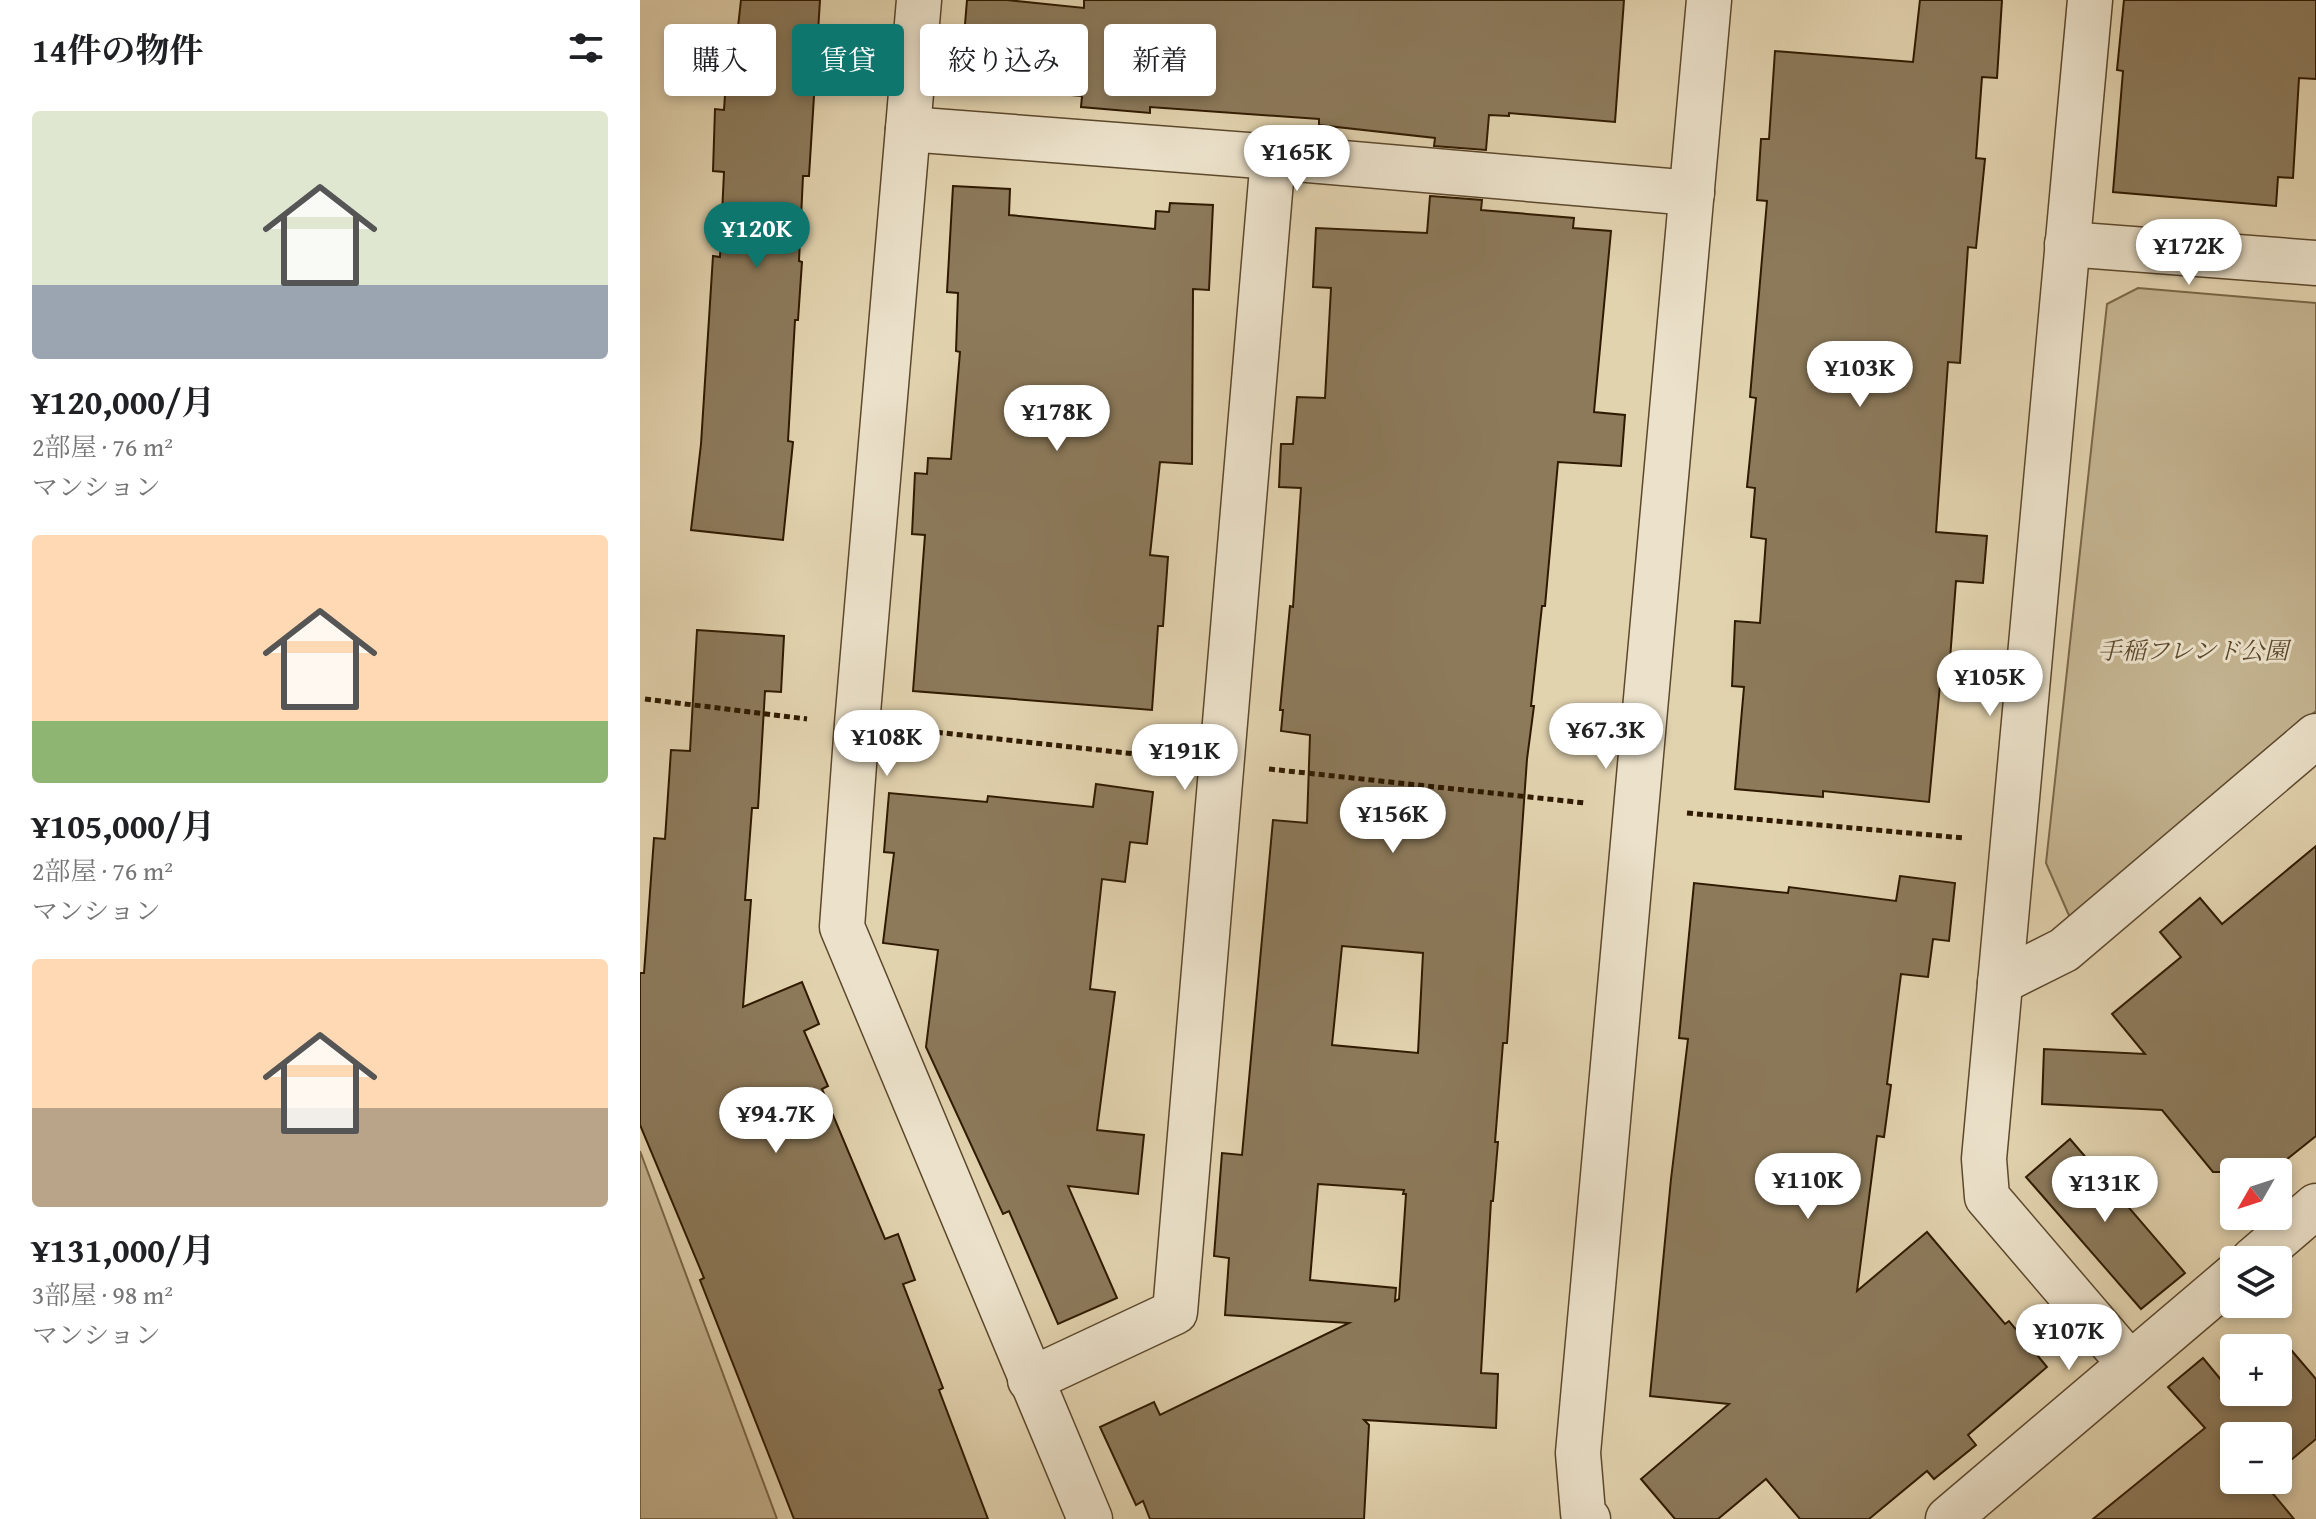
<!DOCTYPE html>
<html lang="ja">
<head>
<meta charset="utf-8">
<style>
	:root { --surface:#fff; --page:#f6f6f6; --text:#202124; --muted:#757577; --accent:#0f766e }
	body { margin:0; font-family:"Gentium Book Plus","Noto Serif JP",serif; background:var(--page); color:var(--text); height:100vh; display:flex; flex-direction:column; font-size:30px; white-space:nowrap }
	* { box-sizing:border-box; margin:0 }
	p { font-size:26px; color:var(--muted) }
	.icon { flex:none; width:44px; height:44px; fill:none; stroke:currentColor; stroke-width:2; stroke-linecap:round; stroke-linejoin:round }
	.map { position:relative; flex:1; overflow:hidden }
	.details { display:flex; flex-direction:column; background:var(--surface); width:640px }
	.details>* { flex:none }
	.guide { position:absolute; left:24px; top:24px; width:760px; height:72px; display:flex; gap:16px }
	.needle { width:52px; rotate:231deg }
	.controls { position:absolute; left:1580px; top:1158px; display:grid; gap:16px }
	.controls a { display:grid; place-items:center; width:72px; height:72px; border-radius:8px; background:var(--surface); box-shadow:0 4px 12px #0003; font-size:40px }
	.price { position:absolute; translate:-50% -68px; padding:0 18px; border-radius:28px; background:#fff; color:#222; font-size:26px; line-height:52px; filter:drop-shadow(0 2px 4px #0008) }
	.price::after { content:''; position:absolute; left:50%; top:48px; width:24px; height:18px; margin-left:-12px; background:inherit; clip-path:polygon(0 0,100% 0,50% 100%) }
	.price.on { background:var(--accent); color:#fff }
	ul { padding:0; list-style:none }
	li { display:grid; align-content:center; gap:16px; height:424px; padding:0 32px }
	li span { display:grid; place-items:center; height:248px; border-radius:8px; color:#555 }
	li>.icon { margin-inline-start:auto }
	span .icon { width:144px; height:144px; fill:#fffc; stroke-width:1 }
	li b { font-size:34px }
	h2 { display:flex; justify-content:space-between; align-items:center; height:96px; padding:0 32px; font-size:34px }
	.chip { padding:0 28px; border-radius:8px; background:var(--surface); box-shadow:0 4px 12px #0003; font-size:28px; line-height:72px }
	.chip.on { background:var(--accent); color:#fff }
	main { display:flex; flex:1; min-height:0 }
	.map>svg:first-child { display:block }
	.green { fill:#c4b491; stroke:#7a6748; stroke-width:2 }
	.building { fill:#8c7a5b; stroke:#2f1a00; stroke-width:2; fill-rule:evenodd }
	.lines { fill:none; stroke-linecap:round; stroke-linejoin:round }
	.minor-casing { stroke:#5c482c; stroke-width:47 }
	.path { stroke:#2f1a00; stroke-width:5; stroke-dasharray:6 4; stroke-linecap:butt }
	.minor { stroke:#ece2cb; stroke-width:44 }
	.labels { text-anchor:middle; stroke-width:6; stroke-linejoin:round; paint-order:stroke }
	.park-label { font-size:24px; font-style:italic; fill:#5c482c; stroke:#ece2cb }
</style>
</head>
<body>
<main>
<section class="details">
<h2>14件の物件<svg class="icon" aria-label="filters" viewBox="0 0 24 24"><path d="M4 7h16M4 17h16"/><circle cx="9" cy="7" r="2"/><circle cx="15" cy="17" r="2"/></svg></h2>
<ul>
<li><span style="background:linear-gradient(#dfe7d0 70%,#9aa5b1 0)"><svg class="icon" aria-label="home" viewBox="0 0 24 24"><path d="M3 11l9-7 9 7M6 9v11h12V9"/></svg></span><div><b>¥120,000/月</b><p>2部屋 · 76 m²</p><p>マンション</p></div></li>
<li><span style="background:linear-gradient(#ffd9b3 75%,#8fb573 0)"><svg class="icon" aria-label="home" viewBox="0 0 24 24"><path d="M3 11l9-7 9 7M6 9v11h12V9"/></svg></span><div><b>¥105,000/月</b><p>2部屋 · 76 m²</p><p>マンション</p></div></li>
<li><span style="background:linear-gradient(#ffd9b3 60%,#b9a48a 0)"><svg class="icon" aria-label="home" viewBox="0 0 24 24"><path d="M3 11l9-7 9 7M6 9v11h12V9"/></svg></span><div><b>¥131,000/月</b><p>3部屋 · 98 m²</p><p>マンション</p></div></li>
</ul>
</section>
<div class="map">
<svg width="1676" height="1519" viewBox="0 0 1676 1519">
	<rect width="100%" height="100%" fill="#e2d3af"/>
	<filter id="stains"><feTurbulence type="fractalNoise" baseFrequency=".0025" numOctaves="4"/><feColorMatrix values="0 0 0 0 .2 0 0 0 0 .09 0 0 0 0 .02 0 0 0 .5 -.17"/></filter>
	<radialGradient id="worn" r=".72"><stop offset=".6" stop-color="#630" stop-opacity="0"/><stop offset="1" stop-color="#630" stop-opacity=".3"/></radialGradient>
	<g class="green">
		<path d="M1498,288L1676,303V711L1431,920L1406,863L1467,304Z"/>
		<path d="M0,1151L137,1519H0Z"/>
	</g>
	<g class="building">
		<path d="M101,0H180L169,176H163L159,261L162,262L158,320H155L148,441L153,442L143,540L51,530L61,444L73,256L80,257L84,172L73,171L75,109L84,110L89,35L97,36Z"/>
		<path d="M327,0H367L444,8V0H984L975,122L869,113V116L849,115L846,150L794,146L795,138L679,125V119L510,107V113L441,107L442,96L320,85Z"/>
		<path d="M1280,0H1362L1357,78L1342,77L1336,158L1345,159L1336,248L1328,247L1320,363L1308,362L1296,532L1347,536L1343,583L1316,581L1308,685H1300L1289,802L1183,791V797L1095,789L1104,687L1092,686L1095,621L1120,623L1126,539L1111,537L1115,488L1107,487L1116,398L1110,397L1127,201L1117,200L1121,139H1129L1135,51L1273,62Z"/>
		<path d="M1484,0H1676V79L1659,78L1653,178L1638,177L1636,206L1473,192L1483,71L1477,70Z"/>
		<path d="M313,186L370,189L369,215L515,229L516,211L529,212L530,203L573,205L569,290L553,289L552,464L520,462L510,555L528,557L523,626H518L512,710L273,691L285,535L272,534L275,473L287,474L288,458L311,459L320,352L316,351L318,293L307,292Z"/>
		<path d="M790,196L842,200L841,210L934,218L933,228L971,231L954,412L985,415L981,466L918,462L905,606H902L891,706H894L887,759L867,1043H863L855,1142H858L853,1201H851L841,1373L858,1374L856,1428L724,1420L729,1425L724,1519H510L503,1501L496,1505L460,1427L514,1402L520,1415L709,1323L585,1315L589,1258L574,1256L582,1153L602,1155L633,820L667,823L670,735L641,731L643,710H640L650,606L653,607L661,488L639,487L641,444H653L657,397L685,398L691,288L673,287L676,228L787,233ZM702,946L783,953L778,1053L692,1045ZM678,1184L764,1190L763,1194H766L759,1299L755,1301L756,1288L670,1280Z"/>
		<path d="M57,630L144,636L141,692L125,691L118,808H112L105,900H111L103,1007L162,982L179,1024L164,1031L188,1086L182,1089L245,1239L258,1234L275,1280L263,1284L303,1388L299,1390L348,1519H154L60,1280L64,1278L0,1125V973H4L14,838L25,839L31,750L50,751Z"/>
		<path d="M456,784L513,792L507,844L490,842L485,882L462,879L450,989L475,992L457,1130L504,1135L498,1194L428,1186L477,1298L418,1324L369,1211L363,1214L286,1047L298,950L243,943L254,853L244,852L249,793L347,802L348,796L453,807Z"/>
		<path d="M1676,846V1136L1631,1172H1573L1522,1110L1402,1104L1404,1049L1505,1054L1472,1014L1541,957L1520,932L1560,898L1582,924Z"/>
		<path d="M1260,876L1315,883L1309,941L1293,939L1288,977L1261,974L1247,1084L1251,1085L1244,1137L1237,1136L1217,1291L1287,1232L1365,1324L1369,1321L1407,1367L1328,1435L1336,1445L1294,1479L1287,1471L1229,1519H1160L1126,1479L1078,1519H1035L1001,1479L1089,1404L1010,1396L1031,1179L1048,1039L1039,1038L1054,883L1148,893L1149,887L1256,901Z"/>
		<path d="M1430,1139L1545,1273L1501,1309L1386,1177Z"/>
		<path d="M1652,1351L1676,1379V1439L1638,1471V1436H1594V1480H1627L1624,1483L1654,1519H1453L1565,1428L1528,1387L1563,1358L1596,1398L1603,1392H1638V1363Z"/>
	</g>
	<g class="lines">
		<g class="minor-casing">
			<g id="minor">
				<path d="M279,0L217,724L202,927L450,1519"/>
				<path d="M1450,0L1344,1159L1347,1197L1490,1364"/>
				<path d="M268,129L633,157L1052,193"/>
				<path d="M1427,244L1676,263"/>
				<path d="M1360,982L1424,950L1676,736"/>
				<path d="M1613,1260L1676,1206"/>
				<path d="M390,1380L535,1312L633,157"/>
				<path d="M948,1519L943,1513L938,1453L1069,0"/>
				<path d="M1308,1519L1594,1276"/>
			</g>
		</g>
		<g class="path">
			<path d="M5,699L167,719"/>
			<path d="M267,729L532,758"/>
			<path d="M629,769L945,803"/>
			<path d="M1047,813L1324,838"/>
		</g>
		<use href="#minor" class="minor"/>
	</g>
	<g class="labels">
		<g class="park-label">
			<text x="1553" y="659">手稲フレンド公園</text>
		</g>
	</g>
	<rect width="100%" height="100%" filter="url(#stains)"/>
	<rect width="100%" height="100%" fill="url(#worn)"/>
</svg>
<div class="controls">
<a><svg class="needle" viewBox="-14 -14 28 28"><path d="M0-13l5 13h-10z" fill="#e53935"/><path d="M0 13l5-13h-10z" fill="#757577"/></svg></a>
<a><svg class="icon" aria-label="layers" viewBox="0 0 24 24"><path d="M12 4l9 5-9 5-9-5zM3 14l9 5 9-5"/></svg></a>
<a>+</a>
<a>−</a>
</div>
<b class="price" style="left:657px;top:193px">¥165K</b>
<b class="price on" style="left:117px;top:270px">¥120K</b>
<b class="price" style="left:1549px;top:287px">¥172K</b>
<b class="price" style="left:1220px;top:409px">¥103K</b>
<b class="price" style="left:417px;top:453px">¥178K</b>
<b class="price" style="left:1350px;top:718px">¥105K</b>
<b class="price" style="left:966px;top:771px">¥67.3K</b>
<b class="price" style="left:247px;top:778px">¥108K</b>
<b class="price" style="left:545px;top:792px">¥191K</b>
<b class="price" style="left:753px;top:855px">¥156K</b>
<b class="price" style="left:136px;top:1155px">¥94.7K</b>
<b class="price" style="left:1168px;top:1221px">¥110K</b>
<b class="price" style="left:1465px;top:1224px">¥131K</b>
<b class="price" style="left:1429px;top:1372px">¥107K</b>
<div class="guide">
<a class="chip">購入</a>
<a class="chip on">賃貸</a>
<a class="chip">絞り込み</a>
<a class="chip">新着</a>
</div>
</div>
</main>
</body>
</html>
